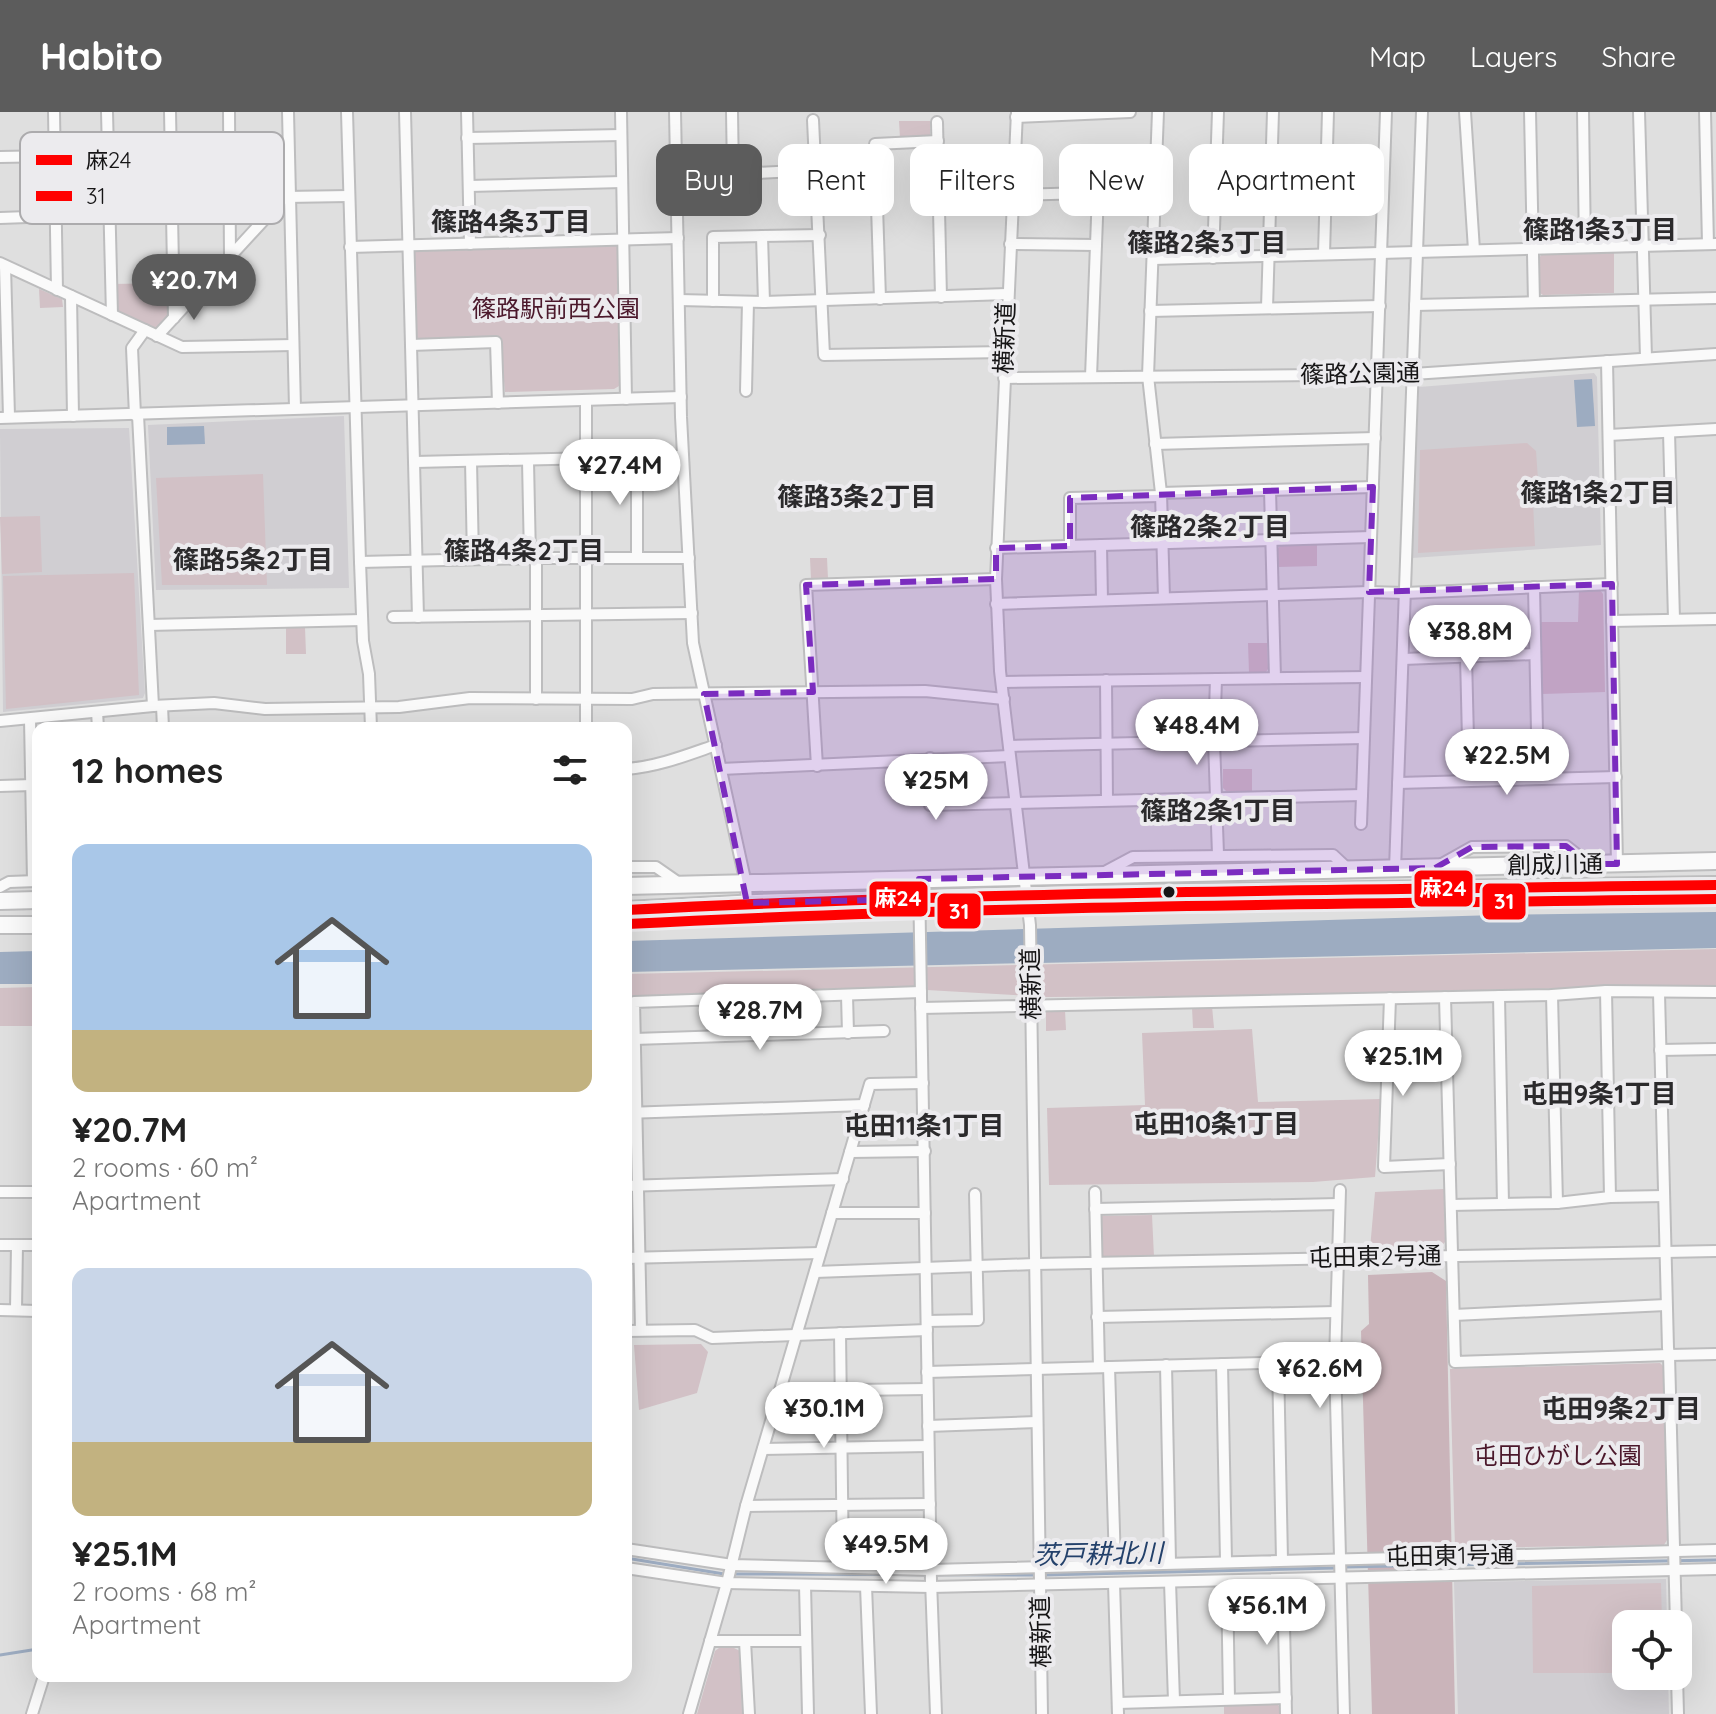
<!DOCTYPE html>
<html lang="en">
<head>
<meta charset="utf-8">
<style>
	:root { --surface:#fff; --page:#f6f6f6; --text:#222; --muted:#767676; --accent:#5c5c5c }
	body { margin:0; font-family:Quicksand,"Noto Sans JP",sans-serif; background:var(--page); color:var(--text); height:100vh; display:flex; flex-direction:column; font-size:30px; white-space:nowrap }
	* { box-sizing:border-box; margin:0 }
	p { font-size:26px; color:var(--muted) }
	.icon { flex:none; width:44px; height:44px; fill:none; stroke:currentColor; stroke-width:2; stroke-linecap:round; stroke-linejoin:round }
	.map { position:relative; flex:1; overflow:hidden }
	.panel { position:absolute; left:32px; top:610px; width:600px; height:960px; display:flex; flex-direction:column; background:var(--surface); border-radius:16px; box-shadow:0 8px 32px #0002 }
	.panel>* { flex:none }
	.top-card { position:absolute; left:656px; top:32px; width:760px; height:72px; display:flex; gap:16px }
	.controls { position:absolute; left:1612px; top:1498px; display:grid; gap:16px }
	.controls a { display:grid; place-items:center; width:80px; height:80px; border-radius:16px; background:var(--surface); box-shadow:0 8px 32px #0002; font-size:40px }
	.price { position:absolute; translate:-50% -68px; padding:0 18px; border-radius:28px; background:#fff; color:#222; font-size:26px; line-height:52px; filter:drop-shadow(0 2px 4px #0008) }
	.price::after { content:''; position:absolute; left:50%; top:48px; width:24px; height:18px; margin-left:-12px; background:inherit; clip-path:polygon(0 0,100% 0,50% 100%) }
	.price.selected { background:var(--accent); color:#fff }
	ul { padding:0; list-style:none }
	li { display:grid; align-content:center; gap:16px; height:424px; padding:0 40px }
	li span { display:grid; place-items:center; height:248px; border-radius:16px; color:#555 }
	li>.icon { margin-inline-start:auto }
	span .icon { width:144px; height:144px; fill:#fffc; stroke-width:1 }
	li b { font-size:34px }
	h2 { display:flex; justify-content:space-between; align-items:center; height:96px; padding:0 40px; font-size:34px }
	.pill { padding:0 28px; border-radius:16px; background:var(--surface); box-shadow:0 8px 32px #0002; font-size:28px; line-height:72px }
	.pill.selected { background:var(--accent); color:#fff }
	header { display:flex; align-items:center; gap:48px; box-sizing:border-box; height:112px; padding:0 40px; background:var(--accent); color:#fff }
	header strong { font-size:38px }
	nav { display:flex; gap:44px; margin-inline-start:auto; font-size:28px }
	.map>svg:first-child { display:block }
	.built { fill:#d0ced2 }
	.green { fill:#d2c1c6 }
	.forest { fill:#cab4ba }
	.water { fill:#9dacc1 }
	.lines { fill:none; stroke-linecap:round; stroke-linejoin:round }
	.stream { stroke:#9dacc1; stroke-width:3 }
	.minor-casing { stroke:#bdbdbe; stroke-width:14 }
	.highway-casing { stroke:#bdbdbe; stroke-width:20 }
	.minor { stroke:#fafafa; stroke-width:10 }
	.highway { stroke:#fafafa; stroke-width:16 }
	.bus-1-casing { stroke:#ecebee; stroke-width:16 }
	.bus-2-casing { stroke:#ecebee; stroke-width:16 }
	.bus-1 { stroke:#f00; stroke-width:10 }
	.bus-2 { stroke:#f00; stroke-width:10 }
	.marked { fill:#7b2cbf; fill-opacity:0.2; stroke:#7b2cbf; stroke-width:6; stroke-dasharray:16 10; stroke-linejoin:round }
	.bus-dot { fill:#161516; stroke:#ecebee; stroke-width:3 }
	.labels { text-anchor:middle; stroke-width:8; stroke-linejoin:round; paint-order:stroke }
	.park-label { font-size:24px; fill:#4b182b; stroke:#ecebee }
	.street-label { font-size:24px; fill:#161516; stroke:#ecebee }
	.neighbourhood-label { font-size:26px; font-weight:bold; fill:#2b2a2c; stroke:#ecebee }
	.water-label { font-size:26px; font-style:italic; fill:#23416b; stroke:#ecebee }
	.key { fill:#ecebee; stroke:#acabad; stroke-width:2 }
	.key-label { font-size:22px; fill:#161516 }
	.line-badge { stroke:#ecebee; stroke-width:3 }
	.badge-label { font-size:22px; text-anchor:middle; font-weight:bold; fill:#fff }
</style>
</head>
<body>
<header>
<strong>Habito</strong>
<nav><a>Map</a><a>Layers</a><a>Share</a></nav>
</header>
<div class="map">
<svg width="1716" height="1602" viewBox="0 0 1716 1602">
	<rect width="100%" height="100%" fill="#dfdfdf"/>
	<g class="built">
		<path d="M1594,261L1597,265L1601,433L1412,446L1419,275Z"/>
		<path d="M344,304L349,476L156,478L148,313Z"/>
		<path d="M129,316L145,581L143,586L3,600L0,317Z"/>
		<path d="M1666,1467L1667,1512H1626V1564H1668L1669,1602H1458L1454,1470Z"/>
	</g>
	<g class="green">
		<path d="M899,9H930V26H900Z"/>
		<path d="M1278,37L1321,38L1318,97L1275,96Z"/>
		<path d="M614,132L617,134L619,274L614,277L505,280L500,225L420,229L416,225L414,140L416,137Z"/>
		<path d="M1614,141V181L1543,183L1540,181L1539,146L1542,142Z"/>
		<path d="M174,171V206L157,224L112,203L111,172Z"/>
		<path d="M39,177L62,187L63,195L40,196Z"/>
		<path d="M1527,331L1536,339L1539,382L1533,390L1535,434L1418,441L1420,338Z"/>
		<path d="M263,362L267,473H162L156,366Z"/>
		<path d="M40,404L42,460L2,462L0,405Z"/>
		<path d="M1317,433V454L1278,455L1277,437L1280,434Z"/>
		<path d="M810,446H827L828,467H811Z"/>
		<path d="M134,461L139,583L6,597L3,464Z"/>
		<path d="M1579,478H1600L1603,482L1605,580L1542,582L1541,510H1578Z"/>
		<path d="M305,515L306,542H286V516Z"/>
		<path d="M1248,531H1267L1268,557L1266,560L1249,561Z"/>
		<path d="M1223,657H1252V679H1226L1223,676Z"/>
		<path d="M1716,837V873L1207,884L1046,885L927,878L626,885V862Z"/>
		<path d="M38,875V914H0V876Z"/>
		<path d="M1212,894L1214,916H1193L1192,895Z"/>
		<path d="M1046,898H1065L1066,918L1046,919Z"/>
		<path d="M1252,917L1258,990L1381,987L1375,1065L1313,1070L1049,1073L1047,996L1145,993L1142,921Z"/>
		<path d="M1444,1077L1445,1130L1440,1136L1370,1137L1375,1080Z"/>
		<path d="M1152,1103L1154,1145L1101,1146L1100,1104Z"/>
		<path d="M701,1232L708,1240L697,1281L639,1298L634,1233Z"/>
		<path d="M1660,1251L1664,1255L1667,1428L1664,1433L1455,1436L1450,1257Z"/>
		<path d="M1661,1471L1662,1512H1626V1561H1533L1532,1474Z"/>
		<path d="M719,1536H734L740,1539L742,1602H697L715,1539Z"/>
		<path d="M1277,1592L1280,1595V1602H1224V1594Z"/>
	</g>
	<path class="forest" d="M1432,1160L1446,1169L1455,1602H1372L1361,1219L1369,1212L1368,1163Z"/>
	<g class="water">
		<path d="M1592,267L1595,314L1577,315L1574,268Z"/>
		<path d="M204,314L205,332L167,333V315Z"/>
		<path d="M1716,800V836L626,860V829L1496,803Z"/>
		<path d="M38,839V872H0V840Z"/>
	</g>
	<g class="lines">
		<g class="stream">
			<path d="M626,1446L724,1462"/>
			<path d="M1344,1455L1716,1448"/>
			<path d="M732,1462L1036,1463"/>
			<path d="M1044,1463L1336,1456"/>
			<path d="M0,1543L38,1537"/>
		</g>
		<g class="minor-casing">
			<g id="minor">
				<path d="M54,0L57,178"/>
				<path d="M107,0L112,203"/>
				<path d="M170,0L174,206"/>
				<path d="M229,0L230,145"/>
				<path d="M288,0L295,296"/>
				<path d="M347,0L360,450L363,529L369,562L371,616"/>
				<path d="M405,0L418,505"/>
				<path d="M467,0L470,132"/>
				<path d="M621,0L626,287"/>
				<path d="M675,0L681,305L693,531L746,772L747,791"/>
				<path d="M732,0L733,62"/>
				<path d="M1017,0L996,467L1000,559L1030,813L1042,1602"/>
				<path d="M1158,0L1148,264L1161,381L1164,486"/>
				<path d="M1465,0L1474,138"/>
				<path d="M1530,0L1534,190"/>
				<path d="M1583,0L1585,135"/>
				<path d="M1639,0L1646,246"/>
				<path d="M1705,0L1708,132"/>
				<path d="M1016,5L1130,0"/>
				<path d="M813,8L824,243L1005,240"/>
				<path d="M937,10L941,185"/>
				<path d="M467,26L621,23"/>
				<path d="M0,45L108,43"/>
				<path d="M677,65L816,58"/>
				<path d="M469,74L622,70"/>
				<path d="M1012,83L1155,79"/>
				<path d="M109,88L349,84"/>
				<path d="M0,106L56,104"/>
				<path d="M762,124L764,190"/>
				<path d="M1010,132L1096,133"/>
				<path d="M350,135L678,126"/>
				<path d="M1324,142L1328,0"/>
				<path d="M1213,146L1218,0"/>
				<path d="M1153,147L1716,132"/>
				<path d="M0,151L182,235L293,233"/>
				<path d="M5,154L9,305"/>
				<path d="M71,184L73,304"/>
				<path d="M880,187L875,32L938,29"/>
				<path d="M679,188L764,190L1007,182"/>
				<path d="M713,189V125L820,123"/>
				<path d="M1415,193L1716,186"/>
				<path d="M1267,196L1273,0"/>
				<path d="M1150,199L1380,194"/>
				<path d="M157,224L285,85"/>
				<path d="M411,233L496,230L498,291"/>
				<path d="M1607,249L1617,752"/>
				<path d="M1091,265L1098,80"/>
				<path d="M1004,266L1413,262L1716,242"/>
				<path d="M746,279L748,190"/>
				<path d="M135,303L132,236L145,218"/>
				<path d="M138,303L153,594"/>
				<path d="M0,306L681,285"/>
				<path d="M1669,320L1674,507"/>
				<path d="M1609,323L1716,317"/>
				<path d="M1155,332L1375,326"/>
				<path d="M471,349L473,447"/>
				<path d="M528,349L530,446"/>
				<path d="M415,350L683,344"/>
				<path d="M1270,378L1275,566"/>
				<path d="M1161,381L1373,375"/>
				<path d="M1101,433L1102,488"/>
				<path d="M1070,434V386L1161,384"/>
				<path d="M996,436L1371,425"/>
				<path d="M637,445V345"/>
				<path d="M360,450L536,446H689"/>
				<path d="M1534,475L1538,667"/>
				<path d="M996,492L1369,480L1405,481L1612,472"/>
				<path d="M393,505L692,501"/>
				<path d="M1612,509L1716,507"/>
				<path d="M149,513L362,508"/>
				<path d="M1466,544L1469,669"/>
				<path d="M1403,547L1535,542"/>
				<path d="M1216,567L1214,629L1218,742"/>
				<path d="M1106,568L1107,688"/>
				<path d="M1002,570L1366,565"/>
				<path d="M536,587V446"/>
				<path d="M162,594L163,616"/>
				<path d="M97,600L98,616"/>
				<path d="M30,607L33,769"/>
				<path d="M0,609L153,594L214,591L265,597L399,595L470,586L632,587L653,582L925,579L1004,587"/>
				<path d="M586,616V288"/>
				<path d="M1009,634L1364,626"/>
				<path d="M930,646V693L1362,683"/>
				<path d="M817,654L806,473L996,467"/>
				<path d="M626,657C657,655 687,643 716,633"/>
				<path d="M721,657L1009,644"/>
				<path d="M1398,671L1616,665"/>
				<path d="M0,674L32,673"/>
				<path d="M1361,712L1386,0"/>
				<path d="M1440,753L1472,735L1566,734L1589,752"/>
				<path d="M626,755H656L679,771"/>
				<path d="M1395,757L1422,0"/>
				<path d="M1103,761L1133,745L1333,743L1349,758"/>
				<path d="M919,767L931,1469L936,1602"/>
				<path d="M0,775L9,770L37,769"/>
				<path d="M1606,879L1610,1085"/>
				<path d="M1659,881L1668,1236L1669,1243L1716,1242"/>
				<path d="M847,883L848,921"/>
				<path d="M1552,883L1557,1091"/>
				<path d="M1499,884L1503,1092"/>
				<path d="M1445,885L1455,1250L1669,1243L1676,1512"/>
				<path d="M1390,886L1384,1055L1450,1052"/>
				<path d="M921,896L1552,883L1606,879L1716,880"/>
				<path d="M634,927L884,919"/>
				<path d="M1660,938L1716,937"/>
				<path d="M626,1001L864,993"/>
				<path d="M850,1040L925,1039"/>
				<path d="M626,1074L843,1067"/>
				<path d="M1340,1078L1335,1249L1344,1602"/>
				<path d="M0,1080H38"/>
				<path d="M1095,1080L1099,1255"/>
				<path d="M1451,1093L1557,1091L1610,1085L1664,1084"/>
				<path d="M1095,1097L1339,1092"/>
				<path d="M832,1101H925"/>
				<path d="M0,1133H38"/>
				<path d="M626,1146L820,1141"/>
				<path d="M815,1160L1035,1152L1716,1139"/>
				<path d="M0,1198L38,1199"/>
				<path d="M16,1198L17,1133"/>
				<path d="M1454,1203L1666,1193"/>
				<path d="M1097,1205L1336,1200"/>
				<path d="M927,1209L978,1208L975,1082"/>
				<path d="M641,1218L634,890L921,880"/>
				<path d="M626,1219L695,1218L712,1226L927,1218"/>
				<path d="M840,1221L843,1455"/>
				<path d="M1278,1250L1282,1448"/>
				<path d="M1222,1252L1226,1449"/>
				<path d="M1166,1253L1170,1450"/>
				<path d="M1109,1255L1115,1452"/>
				<path d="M927,1260L1335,1249"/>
				<path d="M781,1279L927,1277"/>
				<path d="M928,1314L1037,1310"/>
				<path d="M763,1337L928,1334"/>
				<path d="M746,1394L930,1392"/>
				<path d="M626,1437L732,1453L931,1458L1716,1438"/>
				<path d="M626,1456L727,1471L931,1475L1716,1457"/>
				<path d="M1283,1467L1286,1602"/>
				<path d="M1227,1469L1229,1587"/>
				<path d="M1170,1470L1174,1589"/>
				<path d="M1114,1471L1118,1602"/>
				<path d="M805,1473L808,1602"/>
				<path d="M866,1474L871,1602"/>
				<path d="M710,1529H806"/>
				<path d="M745,1529L749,1602"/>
				<path d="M1677,1564L1678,1602"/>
				<path d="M1118,1591L1286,1586"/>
				<path d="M32,1602L44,1564"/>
				<path d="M689,1602L727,1471L746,1394L870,972L923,971"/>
			</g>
		</g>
		<g class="highway-casing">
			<g id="highway">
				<path d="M626,774L1716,749"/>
				<path d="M0,789L38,788"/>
				<path d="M626,798L757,791L1041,783L1716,773"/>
				<path d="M0,813H38"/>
			</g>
		</g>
		<use href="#minor" class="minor"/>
		<use href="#highway" class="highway"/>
		<g class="bus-1-casing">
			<path id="bus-1" d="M626,798C989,779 1353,778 1716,773"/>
		</g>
		<g class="bus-2-casing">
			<path id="bus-2" d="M627,812C989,793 1353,792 1716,787"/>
		</g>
		<use href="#bus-1" class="bus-1"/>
		<use href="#bus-2" class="bus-2"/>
	</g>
	<path class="marked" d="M1373,375L1369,480L1612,472L1617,752H1589L1566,734L1472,735L1435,756L919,767V787L747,791L704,582L813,580L806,473L996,467V436L1070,434V386Z"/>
	<circle class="bus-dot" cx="1169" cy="780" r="7"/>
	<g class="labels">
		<g class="park-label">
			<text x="556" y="205">篠路駅前西公園</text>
			<text x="1558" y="1352">屯田ひがし公園</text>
		</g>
		<g class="street-label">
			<text transform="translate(1005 226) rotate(-88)" y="8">横新道</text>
			<text transform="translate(1360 262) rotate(-1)" y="8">篠路公園通</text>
			<text transform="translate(1555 753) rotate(-1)" y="8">創成川通</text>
			<text transform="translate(1031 872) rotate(-91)" y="8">横新道</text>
			<text transform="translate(1375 1145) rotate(-1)" y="8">屯田東2号通</text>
			<text transform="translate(1450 1444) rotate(-1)" y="8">屯田東1号通</text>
			<text transform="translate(1041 1520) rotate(-91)" y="8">横新道</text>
		</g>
		<g class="neighbourhood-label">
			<text x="511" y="119">篠路4条3丁目</text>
			<text x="1600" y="127">篠路1条3丁目</text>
			<text x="1207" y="140">篠路2条3丁目</text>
			<text x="1598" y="390">篠路1条2丁目</text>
			<text x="857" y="394">篠路3条2丁目</text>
			<text x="1210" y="424">篠路2条2丁目</text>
			<text x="524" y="448">篠路4条2丁目</text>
			<text x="253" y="457">篠路5条2丁目</text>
			<text x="1218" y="708">篠路2条1丁目</text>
			<text x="1599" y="991">屯田9条1丁目</text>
			<text x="1216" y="1021">屯田10条1丁目</text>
			<text x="924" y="1023">屯田11条1丁目</text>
			<text x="1621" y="1306">屯田9条2丁目</text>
		</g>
		<g class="water-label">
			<text transform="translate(1098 1442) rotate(-1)" y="9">茨戸耕北川</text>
		</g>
	</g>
	<rect x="20" y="20" width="264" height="92" rx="12" class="key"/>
	<rect x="36" y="43" width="36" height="10" fill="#f00"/>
	<rect x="36" y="79" width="36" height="10" fill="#f00"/>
	<g class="key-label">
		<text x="86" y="56">麻24</text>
		<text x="86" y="92">31</text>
	</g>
	<g class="line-badge">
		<rect x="1413" y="757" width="61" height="39" rx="8" fill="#f00"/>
		<rect x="868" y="768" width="61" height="38" rx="8" fill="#f00"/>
		<rect x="1481" y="770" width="46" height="39" rx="8" fill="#f00"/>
		<rect x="936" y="780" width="46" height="38" rx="8" fill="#f00"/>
	</g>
	<g class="badge-label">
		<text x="1443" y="784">麻24</text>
		<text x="898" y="794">麻24</text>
		<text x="1504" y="797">31</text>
		<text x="959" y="807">31</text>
	</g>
</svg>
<div class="controls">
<a><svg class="icon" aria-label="locate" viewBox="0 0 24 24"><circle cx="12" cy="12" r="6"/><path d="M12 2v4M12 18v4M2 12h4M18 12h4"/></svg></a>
</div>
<b class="price selected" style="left:194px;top:210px">¥20.7M</b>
<b class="price" style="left:620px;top:395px">¥27.4M</b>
<b class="price" style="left:1470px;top:561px">¥38.8M</b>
<b class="price" style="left:1197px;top:655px">¥48.4M</b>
<b class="price" style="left:1507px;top:685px">¥22.5M</b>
<b class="price" style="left:936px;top:710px">¥25M</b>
<b class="price" style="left:760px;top:940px">¥28.7M</b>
<b class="price" style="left:1403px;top:986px">¥25.1M</b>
<b class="price" style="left:1320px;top:1298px">¥62.6M</b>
<b class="price" style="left:824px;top:1338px">¥30.1M</b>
<b class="price" style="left:886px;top:1474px">¥49.5M</b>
<b class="price" style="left:1267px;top:1535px">¥56.1M</b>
<div class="top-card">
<a class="pill selected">Buy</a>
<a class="pill">Rent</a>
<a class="pill">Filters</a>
<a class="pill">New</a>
<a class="pill">Apartment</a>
</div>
<section class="panel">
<h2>12 homes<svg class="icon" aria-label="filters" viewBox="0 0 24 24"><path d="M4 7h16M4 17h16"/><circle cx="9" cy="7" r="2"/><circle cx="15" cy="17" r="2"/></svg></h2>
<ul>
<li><span style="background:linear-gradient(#a9c7e8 75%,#c2b280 0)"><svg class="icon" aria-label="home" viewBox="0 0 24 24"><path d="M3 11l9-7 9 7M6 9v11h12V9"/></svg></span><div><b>¥20.7M</b><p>2 rooms · 60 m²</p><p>Apartment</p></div></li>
<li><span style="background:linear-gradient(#c9d6e8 70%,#c2b280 0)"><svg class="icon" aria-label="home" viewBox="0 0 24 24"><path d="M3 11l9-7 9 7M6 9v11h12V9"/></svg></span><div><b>¥25.1M</b><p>2 rooms · 68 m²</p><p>Apartment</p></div></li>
</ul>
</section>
</div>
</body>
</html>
